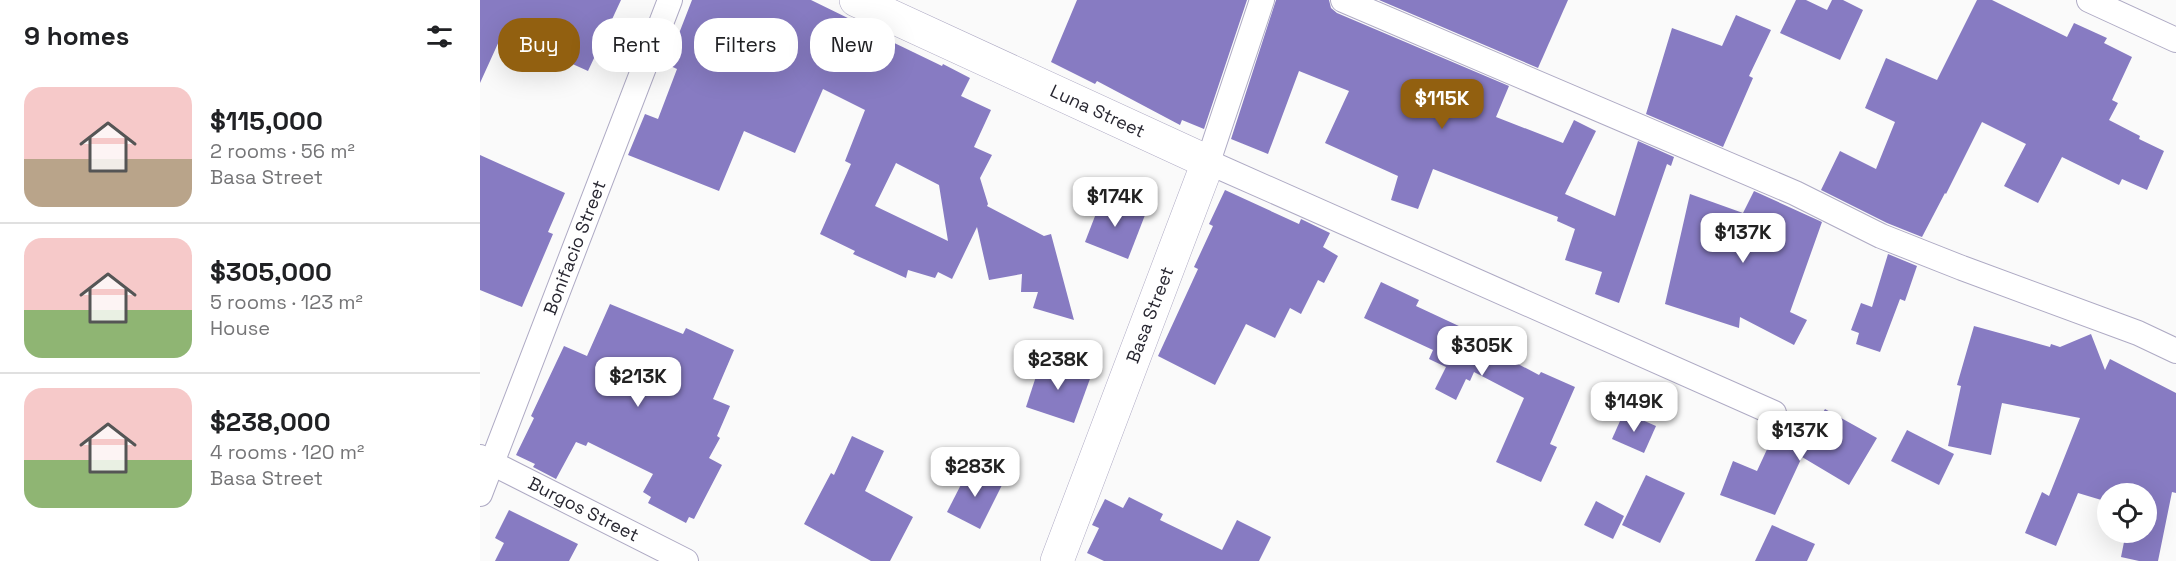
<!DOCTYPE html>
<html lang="en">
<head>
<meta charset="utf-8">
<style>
	:root { --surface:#fff; --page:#f6f6f6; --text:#202124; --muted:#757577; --line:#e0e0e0; --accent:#926010 }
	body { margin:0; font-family:"Space Grotesk",sans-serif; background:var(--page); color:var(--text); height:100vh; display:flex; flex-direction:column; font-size:22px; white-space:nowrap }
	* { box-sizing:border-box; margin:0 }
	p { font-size:20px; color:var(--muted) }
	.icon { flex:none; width:33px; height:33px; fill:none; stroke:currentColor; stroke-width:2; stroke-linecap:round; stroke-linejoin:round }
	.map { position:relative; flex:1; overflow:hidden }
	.sheet { display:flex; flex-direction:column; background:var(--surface); width:480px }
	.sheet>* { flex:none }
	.guide { position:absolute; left:18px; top:18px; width:570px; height:54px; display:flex; gap:12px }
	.tools { position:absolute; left:1617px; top:483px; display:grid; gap:12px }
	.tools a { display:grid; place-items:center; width:60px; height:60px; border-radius:50%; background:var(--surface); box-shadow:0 6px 24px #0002; font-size:30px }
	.price { position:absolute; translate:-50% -51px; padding:0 14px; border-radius:12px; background:#fff; color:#222; font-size:20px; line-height:39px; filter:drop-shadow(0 2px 3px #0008) }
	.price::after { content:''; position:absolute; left:50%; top:36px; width:18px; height:14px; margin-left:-9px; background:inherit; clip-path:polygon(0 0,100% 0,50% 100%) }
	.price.active { background:var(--accent); color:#fff }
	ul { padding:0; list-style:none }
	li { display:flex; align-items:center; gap:18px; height:150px; padding:0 24px }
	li+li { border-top:2px solid var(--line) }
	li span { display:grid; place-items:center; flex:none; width:168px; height:120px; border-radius:18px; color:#555 }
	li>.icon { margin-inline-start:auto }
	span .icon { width:72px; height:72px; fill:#fffc; stroke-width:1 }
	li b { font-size:26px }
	h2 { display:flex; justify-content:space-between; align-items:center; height:72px; padding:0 24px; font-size:26px }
	.tag { padding:0 21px; border-radius:24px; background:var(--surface); box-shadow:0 6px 24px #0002; font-size:21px; line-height:54px }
	.tag.active { background:var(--accent); color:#fff }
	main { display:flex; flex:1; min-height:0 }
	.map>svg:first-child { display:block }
	.building { fill:#877bc2; fill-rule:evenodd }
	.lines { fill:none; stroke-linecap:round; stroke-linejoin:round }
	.street-casing { stroke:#aeaac4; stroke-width:26 }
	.secondary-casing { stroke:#aeaac4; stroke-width:34 }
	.street { stroke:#fff; stroke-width:24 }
	.secondary { stroke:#fff; stroke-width:33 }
	.labels { text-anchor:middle; stroke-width:5; stroke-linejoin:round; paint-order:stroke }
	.street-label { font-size:18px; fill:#282731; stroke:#fff }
</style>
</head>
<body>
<main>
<section class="sheet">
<h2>9 homes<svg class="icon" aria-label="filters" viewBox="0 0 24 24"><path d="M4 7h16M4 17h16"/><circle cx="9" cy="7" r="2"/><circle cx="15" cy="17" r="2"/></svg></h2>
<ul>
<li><span style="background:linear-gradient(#f6c9c9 60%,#b9a48a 0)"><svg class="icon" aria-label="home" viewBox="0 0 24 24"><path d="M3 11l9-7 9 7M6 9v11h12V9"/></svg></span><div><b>$115,000</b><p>2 rooms · 56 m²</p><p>Basa Street</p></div></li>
<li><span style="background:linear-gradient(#f6c9c9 60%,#8fb573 0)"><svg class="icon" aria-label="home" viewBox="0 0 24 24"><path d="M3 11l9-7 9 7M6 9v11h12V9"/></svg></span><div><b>$305,000</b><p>5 rooms · 123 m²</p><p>House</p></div></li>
<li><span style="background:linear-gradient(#f6c9c9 60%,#8fb573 0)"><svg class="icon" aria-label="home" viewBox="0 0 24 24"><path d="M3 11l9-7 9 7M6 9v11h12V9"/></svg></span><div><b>$238,000</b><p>4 rooms · 120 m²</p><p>Basa Street</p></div></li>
</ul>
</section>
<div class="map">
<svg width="1696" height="561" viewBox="0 0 1696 561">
	<rect width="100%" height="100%" fill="#fafafa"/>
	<g class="building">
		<path d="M0,0H141L108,71L77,57L76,61L20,39L0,83Z"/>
		<path d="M212,0H331L376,22L375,24L462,66L463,64L490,78L481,96L511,110L494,147L512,155L500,178L508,204L507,206L564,236L571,234L594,320L553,308L558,292H541L542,274L509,280L497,227L472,279L458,272L455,278L428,270L426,278L373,254L375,251L340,234L371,164L365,161L385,110L343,89L315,153L264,131L239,191L148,155L165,114L178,119L197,69L184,63L194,34L198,36ZM416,163L459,185L468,241L395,206Z"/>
		<path d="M597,0H767L724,129L702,120L700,125L617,81L615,84L571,62Z"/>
		<path d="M796,0H849L851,8L857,13L1029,86L1016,117L1083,143L1094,120L1116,131L1085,194L1135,216L1158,141L1194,157L1191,166L1187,164L1139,303L1115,294L1122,272L1085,260L1095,229L1077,221L1078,217L953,169L938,209L911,200L918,176L845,143L869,91L819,71L788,154L751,139Z"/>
		<path d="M899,0H1088L1058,68Z"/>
		<path d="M1316,0H1326L1347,10L1352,0H1363L1383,10L1360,60L1300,33Z"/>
		<path d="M1497,0H1512L1587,37L1594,23L1627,38L1624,43L1652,57L1632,100L1638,103L1629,120L1660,136L1659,139L1684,151L1667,190L1642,179L1639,185L1582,157L1558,203L1524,186L1546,144L1502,122L1466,194L1465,193L1442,237L1407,223L1341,190L1360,151L1396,169L1415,122L1385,108L1406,58L1457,80Z"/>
		<path d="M1256,15L1291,30L1269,76L1273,78L1243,147L1166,114L1192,28L1242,46Z"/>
		<path d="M0,155L85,193L68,232L73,234L42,307L0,290Z"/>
		<path d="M745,190L819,224L821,219L850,233L843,247L858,256L844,283L838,280L821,314L810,308L795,338L766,324L735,385L678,356L718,269L714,267L733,226L729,224Z"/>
		<path d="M1274,191L1342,222L1310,312L1327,320L1314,345L1260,317L1259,328L1185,304L1210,194L1263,213Z"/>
		<path d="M622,198L665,215L648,259L605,242Z"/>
		<path d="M1408,254L1437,266L1425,301L1420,299L1400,352L1376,344L1379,333L1371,330L1381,303L1392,307Z"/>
		<path d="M901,282L939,300L936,306L981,327L980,330L1008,343L1006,347L1059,375L1061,372L1095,387L1070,444L1077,447L1061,482L1016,462L1044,398L994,372L990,381L986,379L976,400L955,389L966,367L949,359L953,350L884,318Z"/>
		<path d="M130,304L203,334L206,328L254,350L233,399L250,406L237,436L240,438L229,458L242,465L214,519L209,517L206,523L168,503L171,497L163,492L173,474L108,442L106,446L96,442L76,479L53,467L55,464L36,455L54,418L51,416L84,346L107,356Z"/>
		<path d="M1494,326L1570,347L1571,344L1580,347L1611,334L1625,370L1630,359L1696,393V493L1692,492L1678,561H1659L1641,557L1646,532H1666V494H1628V502L1598,493L1576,546L1545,533L1562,492L1569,496L1600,418L1522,403L1511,455L1468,446L1481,386L1477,385Z"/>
		<path d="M562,358L611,376L594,423L546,407Z"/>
		<path d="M1345,409L1397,438L1369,485L1322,457L1295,515L1240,495L1253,461L1277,471L1289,445L1299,449L1311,428L1329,437Z"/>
		<path d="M1144,412L1176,426L1164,453L1132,439Z"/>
		<path d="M1427,430L1474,454L1459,485L1411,461Z"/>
		<path d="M372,436L404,451L385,491L433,517L410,561H391L324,524L351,473L354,475Z"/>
		<path d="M490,467L523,483L500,529L467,512Z"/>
		<path d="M1166,475L1205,493L1180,543L1142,525Z"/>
		<path d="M649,497L683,514L680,520L742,550L757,520L791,537L779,561H624L607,553L619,528L612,525L625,499L643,508Z"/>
		<path d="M1116,501L1144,516L1133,539L1104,525Z"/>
		<path d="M29,510L98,544L89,561H15L24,543L15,538Z"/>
		<path d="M1292,525L1335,544L1327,561H1275Z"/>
	</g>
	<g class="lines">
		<g class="street-casing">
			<g id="street">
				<path d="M782,0L728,162L1294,413"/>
				<path d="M863,0L1315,193L1401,236L1482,268L1658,333L1696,351"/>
				<path d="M1609,0L1696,40"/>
				<path id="s1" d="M0,457L206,561"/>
				<path id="s2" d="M0,494L190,0"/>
			</g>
		</g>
		<g class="secondary-casing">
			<g id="secondary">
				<path id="s3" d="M376,0L728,162L577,561"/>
			</g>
		</g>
		<use href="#street" class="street"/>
		<use href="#secondary" class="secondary"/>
	</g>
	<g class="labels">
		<g class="street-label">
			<text dy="6" stroke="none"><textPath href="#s3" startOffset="266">Luna Street</textPath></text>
			<text dy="6" stroke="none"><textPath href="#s2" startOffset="264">Bonifacio Street</textPath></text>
			<text transform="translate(670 315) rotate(-69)" y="6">Basa Street</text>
			<text dy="6" stroke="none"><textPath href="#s1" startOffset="116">Burgos Street</textPath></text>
		</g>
	</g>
</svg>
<div class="tools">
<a><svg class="icon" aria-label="locate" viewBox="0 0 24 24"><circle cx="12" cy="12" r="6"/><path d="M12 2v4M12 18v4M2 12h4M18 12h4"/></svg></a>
</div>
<b class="price active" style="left:962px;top:130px">$115K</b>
<b class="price" style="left:635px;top:228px">$174K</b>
<b class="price" style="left:1263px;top:264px">$137K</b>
<b class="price" style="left:1002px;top:377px">$305K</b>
<b class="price" style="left:578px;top:391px">$238K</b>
<b class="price" style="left:158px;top:408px">$213K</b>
<b class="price" style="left:1154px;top:433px">$149K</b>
<b class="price" style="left:1320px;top:462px">$137K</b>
<b class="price" style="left:495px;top:498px">$283K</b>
<div class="guide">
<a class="tag active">Buy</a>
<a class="tag">Rent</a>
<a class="tag">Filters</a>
<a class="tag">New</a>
</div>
</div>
</main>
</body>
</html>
